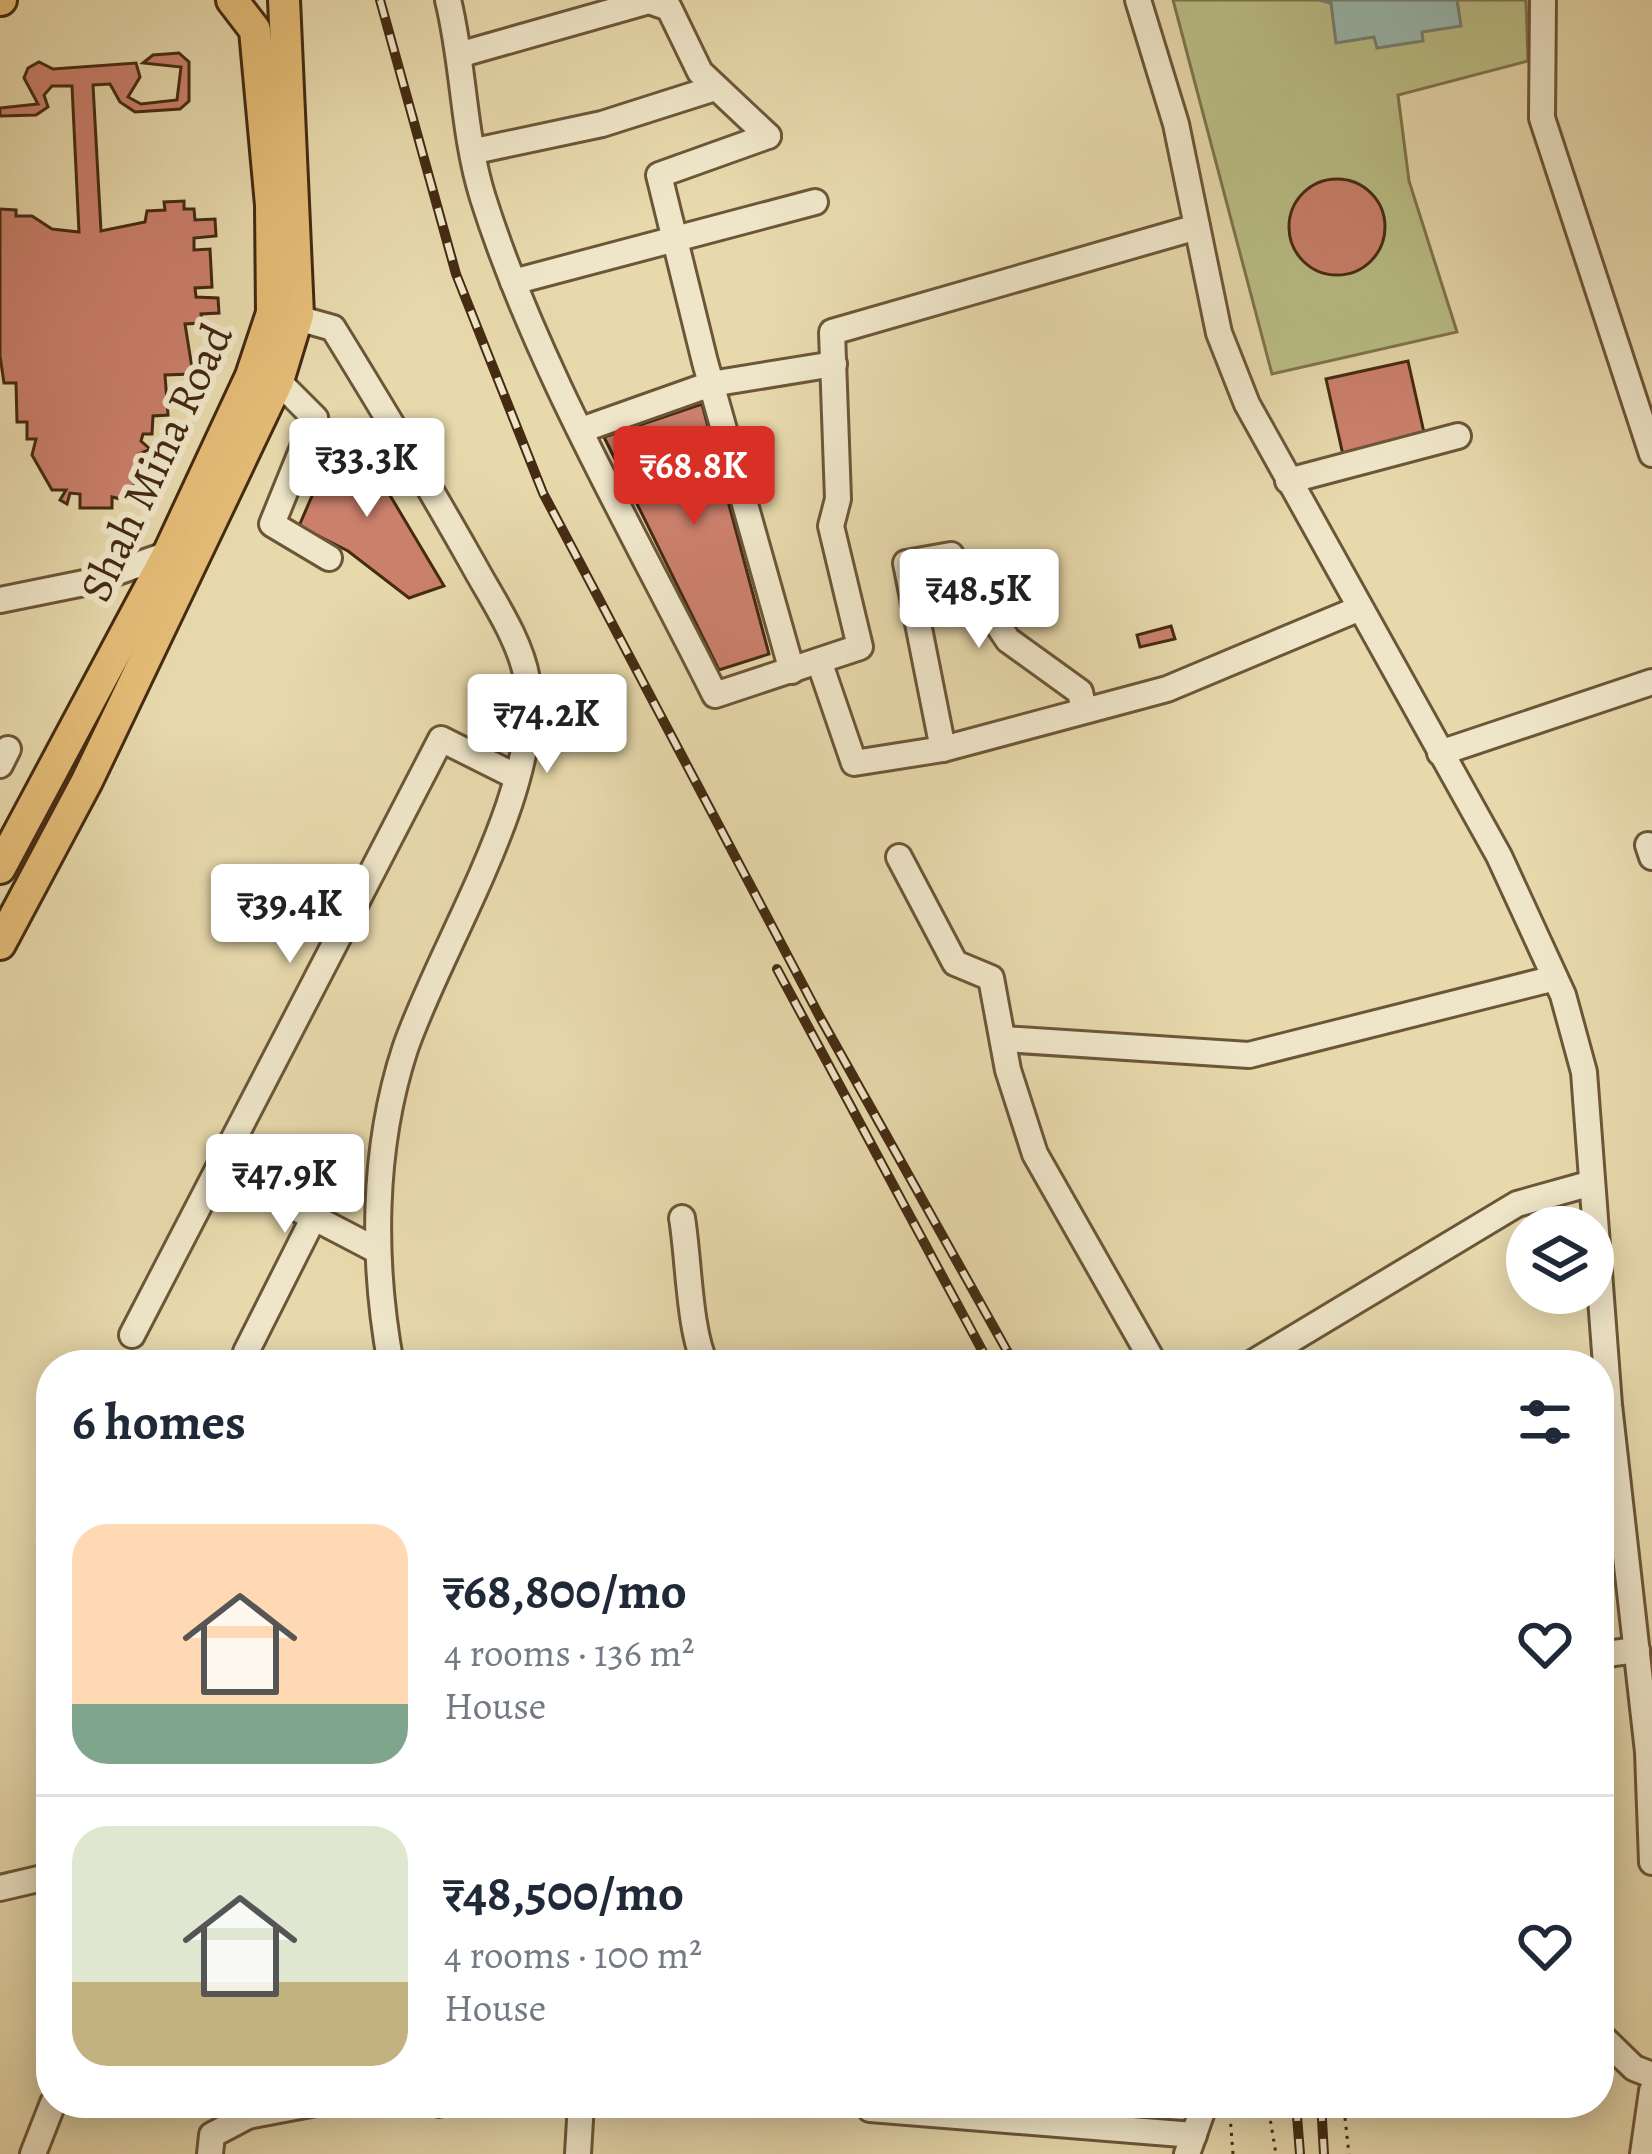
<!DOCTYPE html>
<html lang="en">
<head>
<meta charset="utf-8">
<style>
	:root { --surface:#fff; --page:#f2f2f3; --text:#1f2937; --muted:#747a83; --line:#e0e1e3; --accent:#d93025 }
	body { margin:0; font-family:Alegreya,serif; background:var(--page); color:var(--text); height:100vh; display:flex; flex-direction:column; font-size:45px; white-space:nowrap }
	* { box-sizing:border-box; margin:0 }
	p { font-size:39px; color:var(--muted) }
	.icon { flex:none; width:66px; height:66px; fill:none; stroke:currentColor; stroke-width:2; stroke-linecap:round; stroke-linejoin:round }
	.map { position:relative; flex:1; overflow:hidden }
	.drawer { position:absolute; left:36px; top:1350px; width:1578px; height:768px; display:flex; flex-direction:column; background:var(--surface); border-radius:48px; box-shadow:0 6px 30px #0003 }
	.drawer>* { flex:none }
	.buttons { position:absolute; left:1506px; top:1206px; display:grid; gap:24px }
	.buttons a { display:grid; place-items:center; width:108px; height:108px; border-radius:50%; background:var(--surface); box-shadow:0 6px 30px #0003; font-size:60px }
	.price { position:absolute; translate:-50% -102px; padding:0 27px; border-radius:12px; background:#fff; color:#222; font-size:39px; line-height:78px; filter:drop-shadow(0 3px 6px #0008) }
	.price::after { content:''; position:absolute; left:50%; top:72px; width:36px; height:27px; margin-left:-18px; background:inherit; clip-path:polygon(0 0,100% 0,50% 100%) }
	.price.active { background:var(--accent); color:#fff }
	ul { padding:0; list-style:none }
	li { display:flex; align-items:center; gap:36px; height:300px; padding:0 36px }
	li+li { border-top:3px solid var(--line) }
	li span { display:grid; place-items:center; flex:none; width:336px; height:240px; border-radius:36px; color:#555 }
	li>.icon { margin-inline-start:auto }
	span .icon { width:144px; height:144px; fill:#fffc; stroke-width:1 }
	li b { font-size:51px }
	h2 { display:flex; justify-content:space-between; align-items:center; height:144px; padding:0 36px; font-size:51px }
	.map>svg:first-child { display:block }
	.green { fill:#babe86; stroke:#7f744c; stroke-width:3 }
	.water { fill:#98b9b1; stroke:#768071; stroke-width:3 }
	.building { fill:#cb806c; stroke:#442b12; stroke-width:3 }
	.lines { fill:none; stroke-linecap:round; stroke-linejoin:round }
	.minor-casing { stroke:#6d5638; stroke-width:30 }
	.major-casing { stroke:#442b12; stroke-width:36 }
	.path { stroke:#442b12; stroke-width:3; stroke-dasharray:3 6; stroke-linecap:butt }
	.minor { stroke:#efe6c9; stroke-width:24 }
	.major { stroke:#e4bc76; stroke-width:30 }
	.rail-casing { stroke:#442b12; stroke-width:10 }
	.rail { stroke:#efe6c9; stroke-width:6; stroke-dasharray:18; stroke-linecap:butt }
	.path-bridge { stroke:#442b12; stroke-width:3; stroke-dasharray:3 6; stroke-linecap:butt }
	.labels { text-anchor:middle; stroke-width:12; stroke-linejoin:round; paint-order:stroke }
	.street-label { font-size:45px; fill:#442b12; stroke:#efe6c9 }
</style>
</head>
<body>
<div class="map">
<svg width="1652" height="2154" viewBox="0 0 1652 2154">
	<rect width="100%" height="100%" fill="#e7d9ac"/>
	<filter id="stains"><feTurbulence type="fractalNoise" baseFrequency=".00167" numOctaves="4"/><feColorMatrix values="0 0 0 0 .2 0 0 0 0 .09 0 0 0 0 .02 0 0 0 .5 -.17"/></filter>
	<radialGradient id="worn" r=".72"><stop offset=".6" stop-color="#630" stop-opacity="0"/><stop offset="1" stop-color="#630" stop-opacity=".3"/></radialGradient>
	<path class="green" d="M1173,0H1526L1528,61L1398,95L1409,181L1457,332L1272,374Z"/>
	<path class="water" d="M1319,0H1457L1461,26L1422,32L1423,41L1377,48L1374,37L1336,43L1331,3Z"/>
	<g class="building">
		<path d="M179,53L189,62V101L180,109L135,112L120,102L110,84L93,85L101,231L145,222L147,211L165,210L164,202L184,201V209H194L195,220L215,219L216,236L194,238V250L210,249L212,287L195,288L196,297L218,298L219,313L201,314L202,323L185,324L193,374L165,375L168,415L153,416L152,434H143L141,441L150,449L139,454L144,462L134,486H129V501L112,497V508H80V494L70,493L67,504L60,500L66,490H52L32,455L36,439H27V422H17L16,383H4L0,356V209L16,210V216H32L52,229L79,232L72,86H52L44,95L48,107L36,115L0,116V108L38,104L24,78L28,68L39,62L53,69L136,63L140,77L128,97L141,104L177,100L181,67L143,63L153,55Z"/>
		<circle cx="1337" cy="227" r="48"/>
		<path d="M1408,361L1425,437L1343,455L1326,379Z"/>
		<path d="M702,404L769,654L719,670L604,437Z"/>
		<path d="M340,431L364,445L361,456L391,483L388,492L444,586L409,598L348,551L299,526Z"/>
		<path d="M1171,626L1175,639L1140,647L1137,635Z"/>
	</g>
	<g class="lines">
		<g class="minor-casing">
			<g id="minor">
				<path d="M448,0C464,64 463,135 483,198C536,366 636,536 715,695L860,647L831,526L838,499L832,332L1197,227"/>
				<path d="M1138,0L1176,124L1219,333L1247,404L1499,856L1563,995L1584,1072L1609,1405L1648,1752L1652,1862"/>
				<path d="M1543,0L1542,118L1652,454"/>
				<path d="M462,54L649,1L669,8L700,72L768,136"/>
				<path d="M768,136L659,175L705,362L792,671"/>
				<path d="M475,151L602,124L715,88"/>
				<path d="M513,282L815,202"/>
				<path d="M283,314L333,328C381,406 428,484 473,564C492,599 520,639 527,679C544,787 440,946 405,1049C372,1150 372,1262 391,1365"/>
				<path d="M278,381L315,418L272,524L329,558"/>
				<path d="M584,429L711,384L834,364"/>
				<path d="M1288,481L1458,436"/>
				<path d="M0,600L89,582L168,554L177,557"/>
				<path d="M819,661L854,763L943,749L906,563L951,555L1008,640L1080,692L1084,710"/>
				<path d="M943,749L1167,689L1358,609"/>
				<path d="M1440,753L1652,682"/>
				<path d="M0,765L8,749"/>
				<path d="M1648,845L1652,857"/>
				<path d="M899,857L955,963L991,978L1008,1070L1035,1154L1155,1365"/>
				<path d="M1003,1039L1249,1055L1555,978"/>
				<path d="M219,1168L378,1251"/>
				<path d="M682,1218C689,1260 689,1332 706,1365"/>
				<path d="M132,1335L441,739L515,776"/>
				<path d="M246,1352L314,1217"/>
				<path d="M1249,1365L1517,1204L1592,1183"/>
				<path d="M1599,1665L1606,1654L1637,1650"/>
				<path d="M0,1888L51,1876"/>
				<path d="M1599,2034L1634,2068L1652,2075"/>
				<path d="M866,2103L870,2109L1194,2135"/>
				<path d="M439,2104L440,2103"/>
				<path d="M33,2154L53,2103"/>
				<path d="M210,2154L212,2135L248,2116L316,2103"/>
				<path d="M578,2154L581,2103"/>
				<path d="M1187,2154L1205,2103"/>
				<path d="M1643,2154L1652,2091"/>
			</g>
		</g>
		<g class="major-casing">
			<g id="major">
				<path d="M0,0H1"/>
				<path d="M0,868L168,554L251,376L272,313L271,205L255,30L232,0"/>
				<path d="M0,944L87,781L219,505L278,381L298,315L284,0"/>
			</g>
		</g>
		<g class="path">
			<path d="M1344,2109L1349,2154"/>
			<path d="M1269,2112L1276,2154"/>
			<path d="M1230,2115L1233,2154"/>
		</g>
		<use href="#minor" class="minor"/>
		<use href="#major" class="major"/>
		<g class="rail-casing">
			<g id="rail">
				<path d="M380,0L456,274L543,493L821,1019L1015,1365"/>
				<path d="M777,969L990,1365"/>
				<path d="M1296,2103L1300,2154"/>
				<path d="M1321,2103L1324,2154"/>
			</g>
		</g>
		<use href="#rail" class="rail"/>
		<path class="path-bridge" d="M1230,2115L1344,2109"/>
	</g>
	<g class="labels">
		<g class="street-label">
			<text transform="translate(155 462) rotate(-65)" y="16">Shah Mina Road</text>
		</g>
	</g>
	<rect width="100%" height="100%" filter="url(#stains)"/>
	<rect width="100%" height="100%" fill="url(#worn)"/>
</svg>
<div class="buttons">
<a><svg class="icon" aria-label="layers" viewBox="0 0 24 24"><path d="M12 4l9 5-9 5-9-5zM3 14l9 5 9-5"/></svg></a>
</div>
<b class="price" style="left:367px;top:520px">₹33.3K</b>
<b class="price active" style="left:694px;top:528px">₹68.8K</b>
<b class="price" style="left:979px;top:651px">₹48.5K</b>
<b class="price" style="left:547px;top:776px">₹74.2K</b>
<b class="price" style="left:290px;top:966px">₹39.4K</b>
<b class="price" style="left:285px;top:1236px">₹47.9K</b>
<section class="drawer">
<h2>6 homes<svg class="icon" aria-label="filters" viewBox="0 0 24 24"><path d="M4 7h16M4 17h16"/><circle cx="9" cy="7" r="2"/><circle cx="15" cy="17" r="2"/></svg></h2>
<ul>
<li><span style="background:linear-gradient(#ffd9b3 75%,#7fa58c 0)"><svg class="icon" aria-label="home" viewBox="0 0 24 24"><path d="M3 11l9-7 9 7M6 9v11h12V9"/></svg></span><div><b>₹68,800/mo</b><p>4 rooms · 136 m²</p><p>House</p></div><svg class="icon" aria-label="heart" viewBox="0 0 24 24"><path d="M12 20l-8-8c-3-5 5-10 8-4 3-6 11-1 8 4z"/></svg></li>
<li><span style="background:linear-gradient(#dfe7d0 65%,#c2b280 0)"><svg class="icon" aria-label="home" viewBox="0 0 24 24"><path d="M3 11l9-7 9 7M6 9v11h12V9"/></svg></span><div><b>₹48,500/mo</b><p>4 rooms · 100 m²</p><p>House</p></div><svg class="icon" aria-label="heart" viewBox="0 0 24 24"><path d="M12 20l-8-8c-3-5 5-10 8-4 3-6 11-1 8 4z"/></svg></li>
</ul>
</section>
</div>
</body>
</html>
